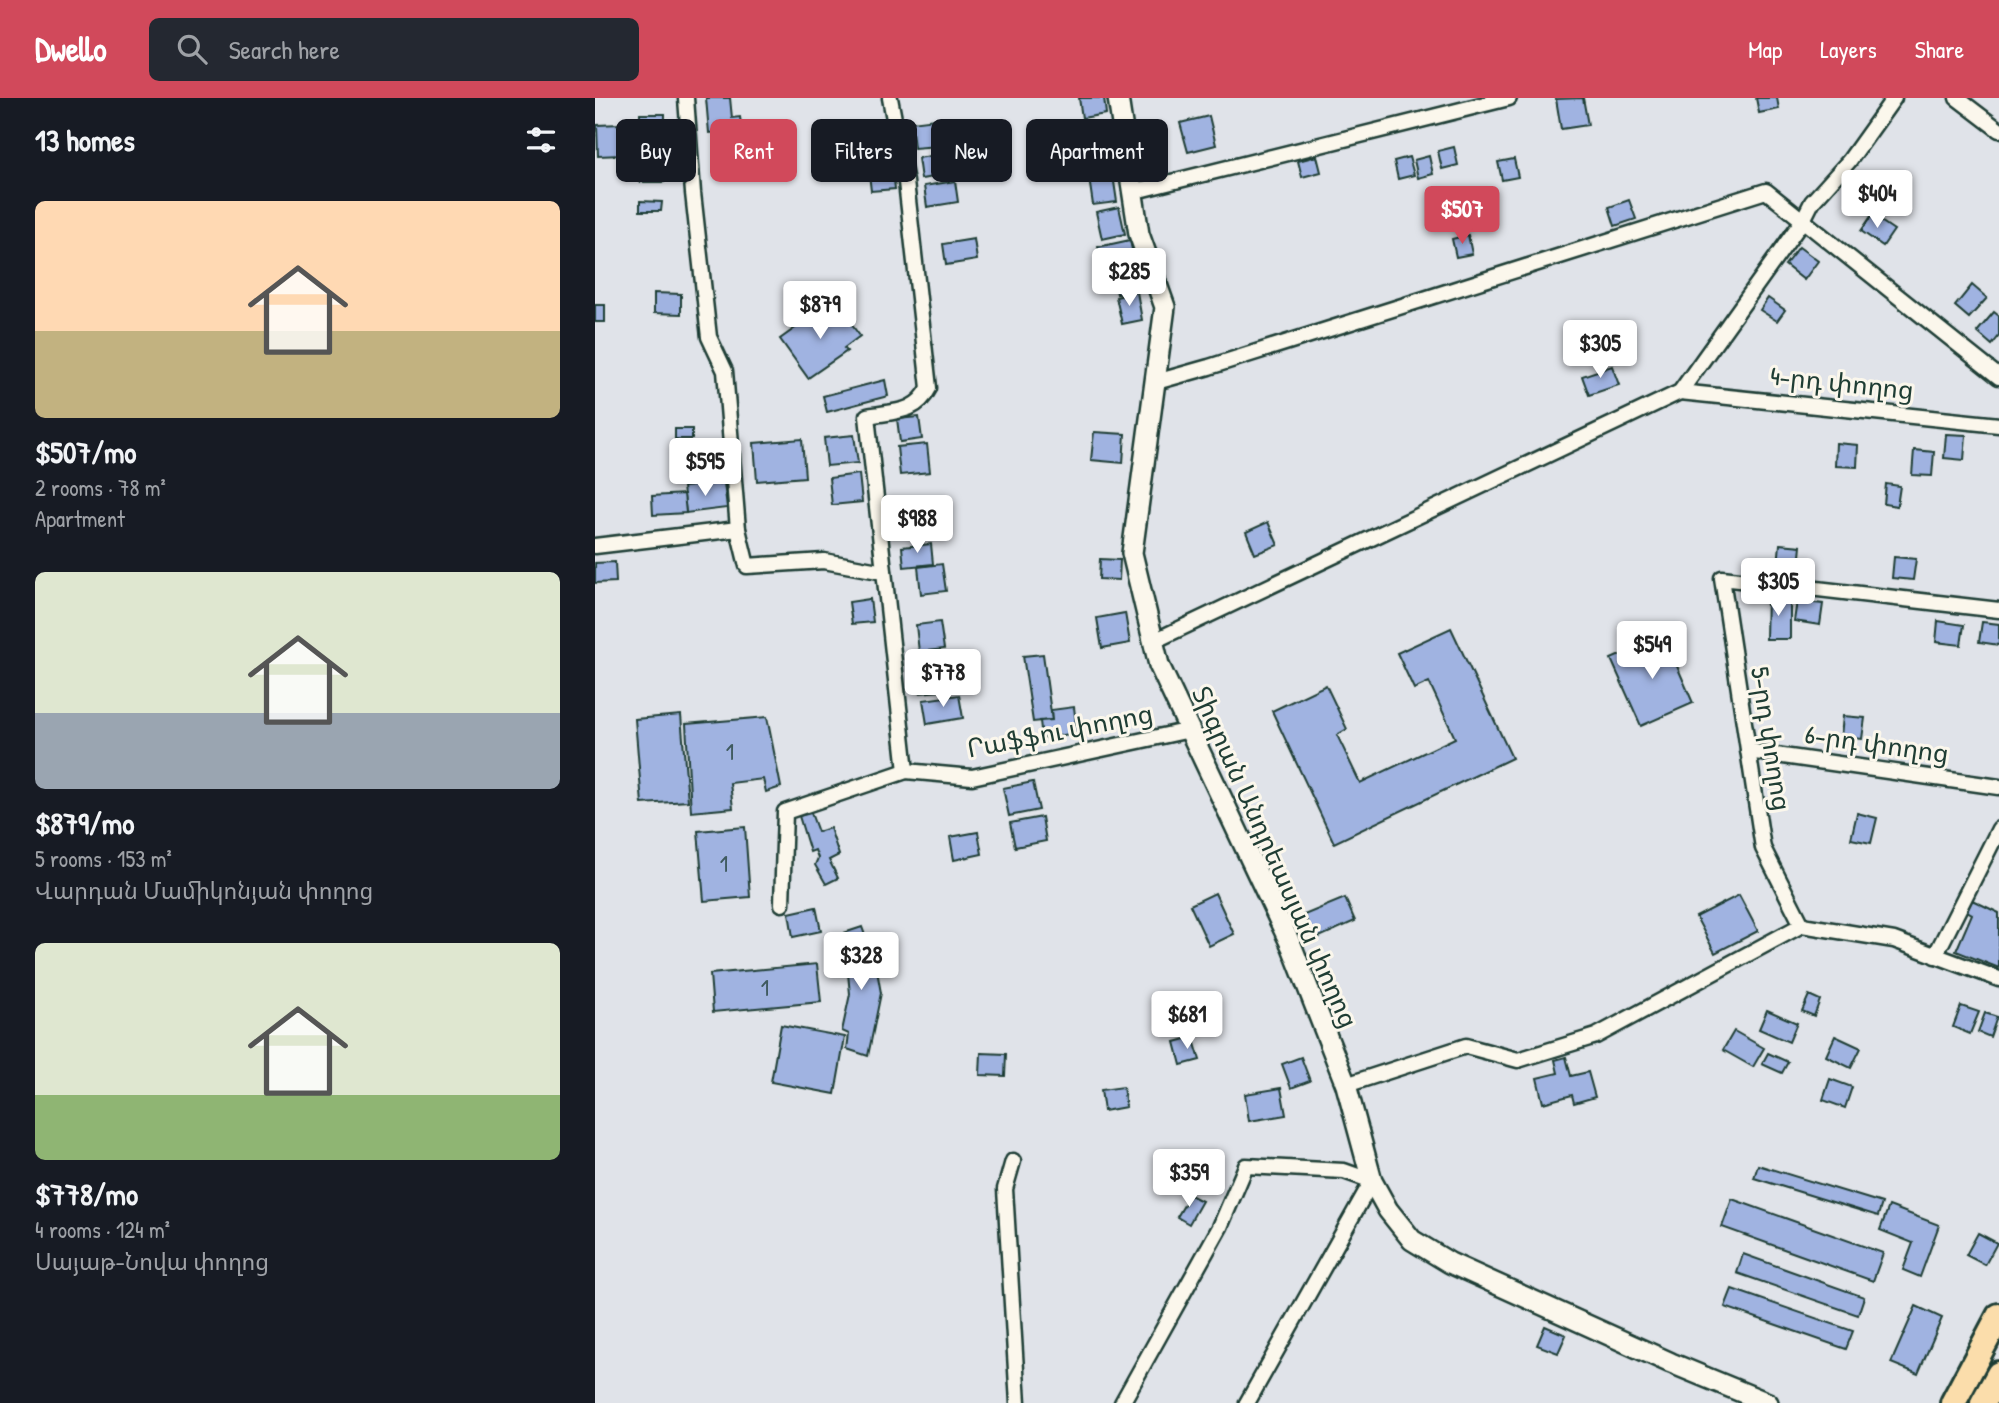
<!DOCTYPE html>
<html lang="en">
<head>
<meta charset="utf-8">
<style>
	:root { --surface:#171b24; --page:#242831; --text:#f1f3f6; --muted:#9ea1a6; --accent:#d1495b }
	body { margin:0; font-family:"Patrick Hand","Noto Sans Armenian",sans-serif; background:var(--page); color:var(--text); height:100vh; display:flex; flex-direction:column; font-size:26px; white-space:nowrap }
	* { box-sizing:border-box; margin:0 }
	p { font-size:23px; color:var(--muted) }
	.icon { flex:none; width:38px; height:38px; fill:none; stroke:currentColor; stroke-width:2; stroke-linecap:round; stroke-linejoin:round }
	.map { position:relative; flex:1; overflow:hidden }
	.details { display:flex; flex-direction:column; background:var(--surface); width:595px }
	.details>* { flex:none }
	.guide { position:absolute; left:21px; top:21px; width:665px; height:63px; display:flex; gap:14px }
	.price { position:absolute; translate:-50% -60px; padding:0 16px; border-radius:7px; background:#fff; color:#222; font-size:23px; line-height:46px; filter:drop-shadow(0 2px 4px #0008) }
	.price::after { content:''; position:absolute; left:50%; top:42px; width:21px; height:16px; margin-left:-10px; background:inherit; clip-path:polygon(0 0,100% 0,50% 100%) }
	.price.selected { background:var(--accent); color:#fff }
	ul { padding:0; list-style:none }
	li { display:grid; align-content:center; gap:14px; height:371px; padding:0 35px }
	li span { display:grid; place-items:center; height:217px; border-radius:10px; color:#555 }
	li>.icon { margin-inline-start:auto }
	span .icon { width:126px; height:126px; fill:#fffc; stroke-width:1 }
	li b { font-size:30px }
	h2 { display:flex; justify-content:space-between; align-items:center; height:84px; padding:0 35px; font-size:30px }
	.tag { padding:0 24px; border-radius:10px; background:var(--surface); box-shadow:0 2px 5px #0004; font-size:24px; line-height:63px }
	.tag.selected { background:var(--accent); color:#fff }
	header { display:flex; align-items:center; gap:42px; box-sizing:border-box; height:98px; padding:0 35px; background:var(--accent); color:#fff }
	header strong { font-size:33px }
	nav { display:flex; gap:38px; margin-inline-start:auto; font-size:24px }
	.search { width:490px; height:63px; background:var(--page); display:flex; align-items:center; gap:18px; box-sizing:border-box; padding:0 24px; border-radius:10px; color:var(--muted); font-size:26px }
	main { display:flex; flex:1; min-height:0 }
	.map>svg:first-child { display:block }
	.building { fill:#a0b3e1; stroke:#1f3d34; stroke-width:2 }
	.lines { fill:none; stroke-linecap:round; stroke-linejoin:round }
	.street-casing { stroke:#1f3d34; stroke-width:19 }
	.secondary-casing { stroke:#1f3d34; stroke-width:24 }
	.highway-casing { stroke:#1f3d34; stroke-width:30 }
	.street { stroke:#fbf7ec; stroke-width:14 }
	.secondary { stroke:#fbf7ec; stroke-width:19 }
	.highway { stroke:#fbddab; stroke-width:24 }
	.labels { text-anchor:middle; stroke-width:6; stroke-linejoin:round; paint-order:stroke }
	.number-label { font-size:23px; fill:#3f5a5f }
	.street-label { font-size:26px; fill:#1f3d34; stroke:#fbf7ec }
</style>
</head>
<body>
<header>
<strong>Dwello</strong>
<div class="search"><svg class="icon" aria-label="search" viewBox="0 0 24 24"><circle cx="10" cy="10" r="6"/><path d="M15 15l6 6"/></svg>Search here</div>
<nav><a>Map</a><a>Layers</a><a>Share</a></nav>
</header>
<main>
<section class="details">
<h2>13 homes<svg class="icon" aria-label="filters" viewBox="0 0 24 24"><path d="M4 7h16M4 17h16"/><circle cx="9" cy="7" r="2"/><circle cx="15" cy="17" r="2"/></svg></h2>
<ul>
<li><span style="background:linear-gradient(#ffd9b3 60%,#c2b280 0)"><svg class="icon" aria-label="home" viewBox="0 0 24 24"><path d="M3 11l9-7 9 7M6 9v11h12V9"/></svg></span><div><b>$507/mo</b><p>2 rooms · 78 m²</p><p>Apartment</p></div></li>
<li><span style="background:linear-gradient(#dfe7d0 65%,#9aa5b1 0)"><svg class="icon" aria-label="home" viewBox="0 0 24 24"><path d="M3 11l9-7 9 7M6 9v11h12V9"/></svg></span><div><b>$879/mo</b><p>5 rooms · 153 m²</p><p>Վարդան Մամիկոնյան փողոց</p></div></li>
<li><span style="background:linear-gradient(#dfe7d0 70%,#8fb573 0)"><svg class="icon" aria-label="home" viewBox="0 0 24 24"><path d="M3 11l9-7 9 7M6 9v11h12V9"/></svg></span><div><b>$778/mo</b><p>4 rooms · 124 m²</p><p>Սայաթ-Նովա փողոց</p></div></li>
</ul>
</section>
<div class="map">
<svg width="1404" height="1305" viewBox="0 0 1404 1305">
	<rect width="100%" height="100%" fill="#e0e3e9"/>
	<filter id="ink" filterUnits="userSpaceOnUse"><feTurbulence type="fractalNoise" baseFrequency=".0143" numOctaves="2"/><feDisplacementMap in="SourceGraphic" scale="14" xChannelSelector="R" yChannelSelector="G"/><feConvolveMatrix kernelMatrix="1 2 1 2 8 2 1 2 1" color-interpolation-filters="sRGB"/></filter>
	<g filter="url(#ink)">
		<g class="building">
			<path d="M111,0H135L137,20L145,19L147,32L114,35Z"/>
			<path d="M484,0H509L511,16L487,20Z"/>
			<path d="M988,0L993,27L966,31L961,1Z"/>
			<path d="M1161,0H1182L1184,11L1164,15Z"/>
			<path d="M45,16H70L69,84H44Z"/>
			<path d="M614,18L621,47L593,54L585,25Z"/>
			<path d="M340,21L343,48L319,50L316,24Z"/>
			<path d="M26,26L27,57L3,58L2,27Z"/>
			<path d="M859,49L863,67L847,71L843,53Z"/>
			<path d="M354,55L357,76L326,81L323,60Z"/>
			<path d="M722,58L726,74L707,79L703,63Z"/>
			<path d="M834,58L838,76L823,80L819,62Z"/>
			<path d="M814,59L819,77L803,81L799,63Z"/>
			<path d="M919,61L923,79L907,82L903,64Z"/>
			<path d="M297,64L300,91L276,93L273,67Z"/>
			<path d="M518,77L522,104L498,107L494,80Z"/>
			<path d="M360,83L363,104L332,109L329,88Z"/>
			<path d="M1034,102L1041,121L1020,128L1014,109Z"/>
			<path d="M45,103L67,104L66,113H45Z"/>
			<path d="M524,109L530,136L507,141L501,114Z"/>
			<path d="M1277,117L1299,132L1288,148L1266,133Z"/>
			<path d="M873,137L877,156L861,159L857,141Z"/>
			<path d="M379,141L382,162L351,167L348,146Z"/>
			<path d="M535,142L539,161L508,169L503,149Z"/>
			<path d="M1204,149L1223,163L1209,182L1190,167Z"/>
			<path d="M541,165L546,192L522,196L517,169Z"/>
			<path d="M1377,187L1392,200L1374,220L1360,208Z"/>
			<path d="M542,194L547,222L527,226L521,199Z"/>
			<path d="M59,195L86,196V216L59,215Z"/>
			<path d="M1173,200L1190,212L1182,223L1165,212Z"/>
			<rect x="0" y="207" width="10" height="17"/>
			<path d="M245,211L265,238L249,250L252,253L213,280L185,241L224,213L230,222Z"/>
			<path d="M1399,214L1404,218V238L1397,247L1382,234Z"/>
			<path d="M1017,268L1024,287L994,297L987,278Z"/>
			<path d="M290,282L293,298L232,314L228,298Z"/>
			<path d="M324,319L327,341L305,344L302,321Z"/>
			<rect x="80" y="331" width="17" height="10"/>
			<path d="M499,334L530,336L528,365L496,362Z"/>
			<path d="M1351,336L1371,337L1369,362L1349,360Z"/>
			<path d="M259,337L263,365L232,368L229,340Z"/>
			<path d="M207,341L210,379L162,383L159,345Z"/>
			<path d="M1241,345L1263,347L1262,369L1240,368Z"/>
			<path d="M332,346L335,374L305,377L302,349Z"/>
			<path d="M1319,352L1339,354L1337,378L1317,377Z"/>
			<path d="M264,376L267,404L237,407L234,380Z"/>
			<path d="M129,385L132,410L91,415L88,389Z"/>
			<path d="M1291,386L1305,388L1302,408L1289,406Z"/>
			<path d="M89,396L91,415L58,417L57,398Z"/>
			<path d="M673,424L683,447L660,456L651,434Z"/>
			<path d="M336,446L338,466L309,469L307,449Z"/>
			<path d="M1185,446L1206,448L1204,469L1183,467Z"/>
			<path d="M1299,459L1321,461L1318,482L1297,480Z"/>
			<path d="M505,461L525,462L524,482L504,481Z"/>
			<path d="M20,464L21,484L0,485V465Z"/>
			<path d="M347,466L351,493L326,496L323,469Z"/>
			<path d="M1172,499L1195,500V541H1171Z"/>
			<path d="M275,501L278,524L257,526L254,504Z"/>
			<path d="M1202,503L1228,506L1225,527L1199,523Z"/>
			<path d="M530,515L535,545L507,550L502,520Z"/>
			<path d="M1343,523L1369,527L1366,547L1341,544Z"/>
			<path d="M345,524L349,551L324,554L321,527Z"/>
			<path d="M1387,524L1404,526V547L1384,544Z"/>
			<path d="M856,530L917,660L739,745L677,613L731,587L752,631L742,637L765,685L860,640L834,584L819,591L802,555Z"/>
			<path d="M1069,538L1098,605L1046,628L1016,561Z"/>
			<path d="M448,556L457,622L438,624L428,558Z"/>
			<path d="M357,569L358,577L367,576L368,591L324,595L322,573Z"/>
			<path d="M364,597L368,620L332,626L328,602Z"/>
			<path d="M479,609L482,635L447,640L445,623L457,622L456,612Z"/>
			<path d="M86,617L93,703L47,706L40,621Z"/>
			<path d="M1248,618L1270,620L1267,641L1246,639Z"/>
			<path d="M172,619L186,689L171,694L168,681L135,685L138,710L96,714L91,626Z"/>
			<path d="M438,684L444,712L414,718L408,690Z"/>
			<path d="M216,715L223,734L235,730L244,757L234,762L243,780L231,786L220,767L223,760L220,752L215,754L204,718Z"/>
			<path d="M1262,715L1282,720L1276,745L1256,741Z"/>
			<path d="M447,719L451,743L420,749L415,725Z"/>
			<path d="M150,729L155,799L109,803L103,733Z"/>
			<path d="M383,734L387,756L359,762L355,739Z"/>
			<path d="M620,795L639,836L614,848L595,807Z"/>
			<path d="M1144,797L1163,833L1120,855L1101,819Z"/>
			<path d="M750,800L760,823L720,841L709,817Z"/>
			<path d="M1377,802L1404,815V870L1361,853L1377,816L1372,813Z"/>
			<path d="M221,809L226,833L198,839L194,815Z"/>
			<path d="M267,829L281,867L286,895L273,958L252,951L254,936L247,933L255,896L249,835Z"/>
			<path d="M222,866L226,904L118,914L115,876Z"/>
			<path d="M1214,897L1225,902L1219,918L1207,913Z"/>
			<path d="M1366,908L1384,914L1375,936L1358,929Z"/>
			<path d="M582,912L587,931L569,935L565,917Z"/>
			<path d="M1172,912L1202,925L1194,944L1164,931Z"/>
			<path d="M1390,915L1402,919L1395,939L1383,934Z"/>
			<path d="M186,927L250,939L240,996L176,984Z"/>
			<path d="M1139,933L1169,950L1158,969L1128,952Z"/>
			<path d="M1240,938L1266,950L1256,970L1231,958Z"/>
			<path d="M598,939L605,962L586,967L580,944Z"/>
			<path d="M386,955L411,956L410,978L385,977Z"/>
			<path d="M1173,955L1193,964L1187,975L1167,966Z"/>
			<path d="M706,959L715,983L696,990L687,966Z"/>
			<path d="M971,959L976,978L993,974L1000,999L979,1005L977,997L948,1005L942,980L963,975L960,962Z"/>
			<path d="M1235,981L1257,989L1250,1010L1228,1002Z"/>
			<path d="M528,989L531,1009L509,1013L506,992Z"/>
			<path d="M686,990L691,1017L654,1023L650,996Z"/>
			<path d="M1163,1067L1287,1105L1283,1118L1159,1080Z"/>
			<path d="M595,1097L607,1103L594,1126L582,1119Z"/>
			<path d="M1137,1101L1288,1155L1278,1183L1127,1129Z"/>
			<path d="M1294,1108L1344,1127L1325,1179L1308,1172L1318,1145L1285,1132Z"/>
			<path d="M1383,1135L1402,1145L1390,1167L1371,1157Z"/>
			<path d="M1148,1156L1269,1199L1263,1217L1142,1175Z"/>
			<path d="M1137,1191L1258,1233L1251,1251L1130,1209Z"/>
			<path d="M1321,1208L1347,1220L1323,1276L1296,1265Z"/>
			<path d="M950,1228L971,1237L963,1255L942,1247Z"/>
		</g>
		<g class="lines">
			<g class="street-casing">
				<g id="street">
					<path d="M91,0L98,95L114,239L130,273L143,431L152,468L229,463L289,474"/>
					<path d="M295,0L311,84L334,290C321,316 299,313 272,318L311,673"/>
					<path d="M1362,0L1404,32"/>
					<path d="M536,94L914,0"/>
					<path d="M561,284L614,269L1171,93L1404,279"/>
					<path d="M1085,294L1404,327"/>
					<path d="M0,448L143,431"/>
					<path d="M559,543L1085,294L1208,122L1217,104L1254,63L1299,0"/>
					<path d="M1153,653L1404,689"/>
					<path d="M187,806L190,714L311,673L377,679L595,632"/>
					<path d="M1207,827L1168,750L1127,480L1404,512"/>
					<path d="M1340,858L1404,731"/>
					<path d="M751,987L871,948L923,962L1001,938L1207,827L1299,842L1404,881"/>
					<path d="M418,1063L410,1091L423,1305"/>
					<path d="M527,1305L625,1129L651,1068L749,1073L777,1083L652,1305"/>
				</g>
			</g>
			<g class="secondary-casing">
				<path id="secondary" d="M523,0L544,136L570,209L537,455L564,567L697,849L751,987L777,1083L793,1112L817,1142L855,1165L1076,1265L1173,1305"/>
			</g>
			<g class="highway-casing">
				<g id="highway">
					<path d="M1358,1305L1404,1218"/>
					<path d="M1388,1305L1404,1276"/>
				</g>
			</g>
			<use href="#street" class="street"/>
			<use href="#secondary" class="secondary"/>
			<use href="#highway" class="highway"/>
		</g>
	</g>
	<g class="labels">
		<g class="number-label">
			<text x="135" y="662">1</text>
			<text x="129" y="774">1</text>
			<text x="170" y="898">1</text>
		</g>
		<g class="street-label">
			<text transform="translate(1247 285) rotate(6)" y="9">4-րդ փողոց</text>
			<text transform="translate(465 633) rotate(-11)" y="9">Րաֆֆու փողոց</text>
			<text transform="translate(1176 641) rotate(81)" y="9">5-րդ փողոց</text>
			<text transform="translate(1282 646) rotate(8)" y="9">6-րդ փողոց</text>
			<text transform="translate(680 759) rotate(66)" y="9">Տիգրան Անդրեասյան փողոց</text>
		</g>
	</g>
</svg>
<b class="price" style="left:1282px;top:132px">$404</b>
<b class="price selected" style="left:867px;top:148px">$507</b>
<b class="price" style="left:534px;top:210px">$285</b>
<b class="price" style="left:225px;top:243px">$879</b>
<b class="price" style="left:1005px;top:282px">$305</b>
<b class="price" style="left:110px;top:400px">$595</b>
<b class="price" style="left:322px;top:457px">$988</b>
<b class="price" style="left:1183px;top:520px">$305</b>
<b class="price" style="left:1057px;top:583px">$549</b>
<b class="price" style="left:348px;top:611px">$778</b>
<b class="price" style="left:266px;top:894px">$328</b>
<b class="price" style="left:592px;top:953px">$681</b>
<b class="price" style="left:594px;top:1111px">$359</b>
<div class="guide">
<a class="tag">Buy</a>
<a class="tag selected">Rent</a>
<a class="tag">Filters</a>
<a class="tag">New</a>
<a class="tag">Apartment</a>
</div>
</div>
</main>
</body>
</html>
